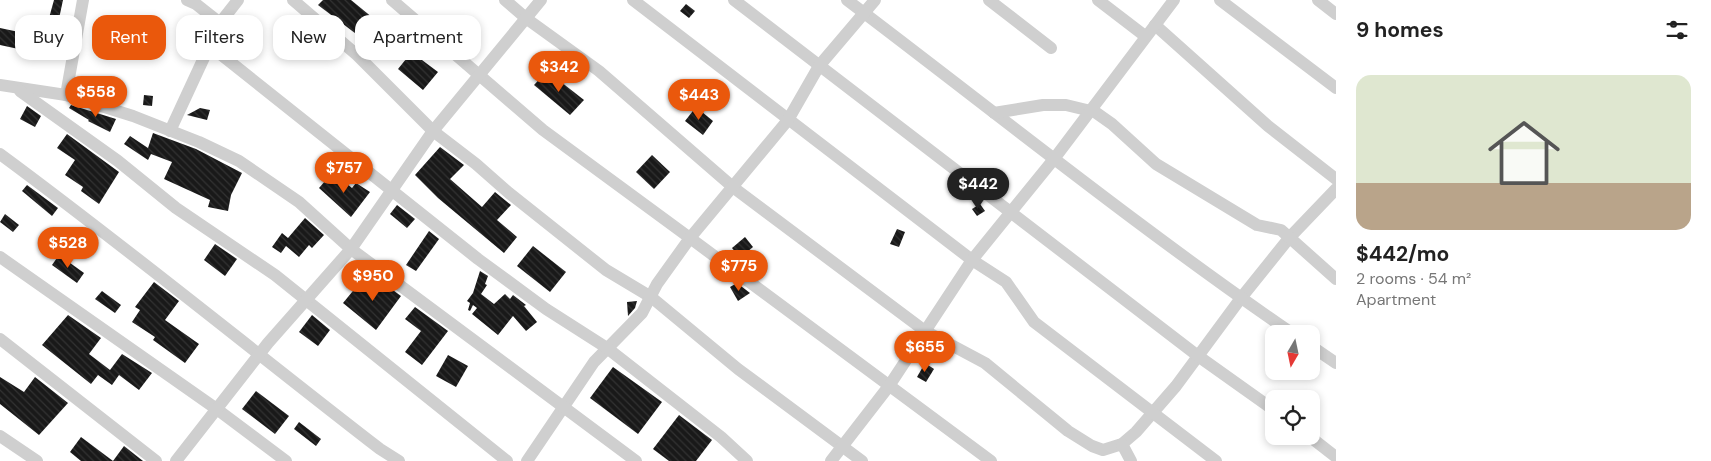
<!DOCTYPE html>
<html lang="en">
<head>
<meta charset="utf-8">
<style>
	:root { --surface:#fff; --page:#f2f2f2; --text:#222; --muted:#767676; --accent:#ea580c }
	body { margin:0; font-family:"DM Sans",sans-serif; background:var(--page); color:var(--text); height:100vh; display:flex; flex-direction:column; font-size:19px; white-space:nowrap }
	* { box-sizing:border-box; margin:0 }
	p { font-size:16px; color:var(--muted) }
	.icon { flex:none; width:28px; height:28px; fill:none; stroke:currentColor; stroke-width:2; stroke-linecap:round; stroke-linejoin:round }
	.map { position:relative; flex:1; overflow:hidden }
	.sheet { display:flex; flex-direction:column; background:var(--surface); width:375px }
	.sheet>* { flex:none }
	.top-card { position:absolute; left:15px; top:15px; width:475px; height:45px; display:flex; gap:10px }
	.needle { width:32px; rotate:189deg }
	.tools { position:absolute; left:1265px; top:325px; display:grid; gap:10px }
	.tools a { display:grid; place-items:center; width:55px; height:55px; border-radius:10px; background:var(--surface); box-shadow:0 2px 8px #0003; font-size:25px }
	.price { position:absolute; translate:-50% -42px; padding:0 11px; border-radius:18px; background:var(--accent); color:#fff; font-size:16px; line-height:32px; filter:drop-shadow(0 1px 2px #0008) }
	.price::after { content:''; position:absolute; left:50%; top:30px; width:15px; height:11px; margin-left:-8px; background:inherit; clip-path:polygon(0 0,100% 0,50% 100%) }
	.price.active { background:#222; color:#fff }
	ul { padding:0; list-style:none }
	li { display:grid; align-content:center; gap:10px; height:265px; padding:0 20px }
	li span { display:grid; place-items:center; height:155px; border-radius:15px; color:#555 }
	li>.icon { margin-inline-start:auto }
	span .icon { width:90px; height:90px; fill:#fffc; stroke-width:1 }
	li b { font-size:21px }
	h2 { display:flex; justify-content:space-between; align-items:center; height:60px; padding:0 20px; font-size:21px }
	.pill { padding:0 18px; border-radius:15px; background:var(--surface); box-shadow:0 2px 8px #0003; font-size:18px; line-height:45px }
	.pill.active { background:var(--accent); color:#fff }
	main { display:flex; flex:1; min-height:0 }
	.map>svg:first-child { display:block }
	.building { fill:url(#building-back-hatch) }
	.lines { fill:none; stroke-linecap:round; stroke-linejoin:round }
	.minor { stroke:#cfcfcf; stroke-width:12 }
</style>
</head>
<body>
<main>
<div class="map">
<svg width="1336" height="461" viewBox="0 0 1336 461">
	<defs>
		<pattern id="building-back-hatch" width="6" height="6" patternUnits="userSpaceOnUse" patternTransform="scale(1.25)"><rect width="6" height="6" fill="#191919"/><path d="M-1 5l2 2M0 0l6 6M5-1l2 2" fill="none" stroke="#323232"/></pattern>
	</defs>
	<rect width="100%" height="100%" fill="#fff"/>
	<g class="building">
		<path d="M54,0H63L51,56L0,45V28L38,36L42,16L49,18Z"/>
		<path d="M323,0H351L390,32L376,49L318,5Z"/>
		<path d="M686,4L695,11L689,18L680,11Z"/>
		<path d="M423,38L432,46L422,60L438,72L423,90L398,69Z"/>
		<path d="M547,71L584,100L570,115L534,85Z"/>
		<path d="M144,95L153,96L152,106L143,105Z"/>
		<path d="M71,105L116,119L110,132L88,121L89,120L69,108Z"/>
		<path d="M27,106L41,116L35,127L20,119Z"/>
		<path d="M696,107L713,121L703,135L685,121Z"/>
		<path d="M200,108L210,110L207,120L187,115Z"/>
		<path d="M153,133L196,149L242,173L231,195L228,211L208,207L210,200L164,179L172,162L151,154L148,160L124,144L130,136L148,148Z"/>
		<path d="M67,134L119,172L99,204L81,191L83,187L65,175L75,160L57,148Z"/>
		<path d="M440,147L464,165L450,179L482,207L495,192L511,205L497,220L517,237L504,253L438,198L415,175Z"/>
		<path d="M652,155L670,172L654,189L636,172Z"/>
		<path d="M333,172L352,188L356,183L370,192L351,217L319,188Z"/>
		<path d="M27,185L58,208L52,216L22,191Z"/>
		<path d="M980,204L985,211L977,216L972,209Z"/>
		<path d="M397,205L415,219L407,228L390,214Z"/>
		<path d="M5,214L19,225L13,232L0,222Z"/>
		<path d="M305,218L324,235L312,248L309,245L299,257L286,246L281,253L272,247L282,233L288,238Z"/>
		<path d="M59,227L66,233L52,252L44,247Z"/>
		<path d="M897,229L905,232L899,247L890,244Z"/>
		<path d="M429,231L439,239L416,271L406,265Z"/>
		<path d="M745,237L753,247L740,258L732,248Z"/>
		<path d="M215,244L237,259L225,276L204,260Z"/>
		<path d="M533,246L566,272L550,292L517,266Z"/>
		<path d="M59,255L84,273L77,283L52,265Z"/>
		<path d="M480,271L488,276L485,284L487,285L481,294L494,304L505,294L510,299L513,295L526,305L524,306L537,322L526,331L513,316L498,335L472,314L477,308L473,305L470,311L468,310L470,303L467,301L473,293Z"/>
		<path d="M375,277L401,296L376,330L343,303L357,286L364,291Z"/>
		<path d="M154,282L179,301L165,320L199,344L185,363L153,340L155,337L132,322L140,310L135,307Z"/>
		<path d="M737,283L750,293L738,301L730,287Z"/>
		<path d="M102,291L121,305L115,313L95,299Z"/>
		<path d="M637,301L635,308L628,316L627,302Z"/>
		<path d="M415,307L448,331L422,365L405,352L421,331L405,319Z"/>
		<path d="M68,315L101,338L89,354L110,370L122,354L152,373L139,390L119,375L112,385L98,375L91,384L42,345Z"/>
		<path d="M312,315L330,330L318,346L299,332Z"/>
		<path d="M448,355L468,366L456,387L436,376Z"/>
		<path d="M925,363L934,369L926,382L917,377Z"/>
		<path d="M613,367L662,402L638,434L590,398Z"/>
		<path d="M0,377L24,392L35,377L68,403L39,435L0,404Z"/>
		<path d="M256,391L289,416L275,434L242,409Z"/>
		<path d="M679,415L712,440L696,461H669L653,449Z"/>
		<path d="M299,422L321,439L316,446L294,429Z"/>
		<path d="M81,437L113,461H81L70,452Z"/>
		<path d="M124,446L143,461H113Z"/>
	</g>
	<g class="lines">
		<g class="minor">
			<path d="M187,0L196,4L220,23"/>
			<path d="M293,0L357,55L433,131L476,164L509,193L606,270L651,297L738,369L862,461"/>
			<path d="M392,0L543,130L690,238L657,284L642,313L594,362L527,461"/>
			<path d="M505,0L527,19L599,71L734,188L925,331L985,363L1068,431L1092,446L1103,450L1122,444L1136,432L1176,386L1241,298L1290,237L1336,189"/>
			<path d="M633,0L972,260L1006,282L1034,322L1216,461"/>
			<path d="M734,0L1198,356L1274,410"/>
			<path d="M847,0C995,112 1140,229 1293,334"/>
			<path d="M875,0L819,66L788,120L690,238L991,461"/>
			<path d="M989,0L1051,48"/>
			<path d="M1098,0L1145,36"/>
			<path d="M1220,0L1336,88"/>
			<path d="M1318,0L1336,14"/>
			<path d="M1155,25L1268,126L1336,179"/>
			<path d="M209,45L478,259L546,309L607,348L721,437L747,461"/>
			<path d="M0,85L66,95L133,116L199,142L239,161L299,202L351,249L636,461"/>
			<path d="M20,91L118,161L176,208L275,275L507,461"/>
			<path d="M66,95L83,0"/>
			<path d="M994,113L1043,105H1066L1095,112L1112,124L1156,164L1257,225L1281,230L1336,279"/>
			<path d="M170,131L220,23L238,0"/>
			<path d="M0,154C129,249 253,351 380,449L399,461"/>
			<path d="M0,257L218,410L286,461"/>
			<path d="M0,339L156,461"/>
			<path d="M1311,346L1336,363"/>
			<path d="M0,436L37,461"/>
			<path d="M1309,436L1336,457"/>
			<path d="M1122,444L1131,461"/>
			<path d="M176,461L268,343L351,249L433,131L541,0"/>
			<path d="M831,461L889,386L972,260L1054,159L1174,0"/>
		</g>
	</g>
</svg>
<div class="tools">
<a><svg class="needle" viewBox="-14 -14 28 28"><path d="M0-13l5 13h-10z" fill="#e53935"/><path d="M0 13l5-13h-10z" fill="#767676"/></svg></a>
<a><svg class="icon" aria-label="locate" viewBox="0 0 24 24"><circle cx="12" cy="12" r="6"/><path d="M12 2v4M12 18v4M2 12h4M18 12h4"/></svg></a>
</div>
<b class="price" style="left:559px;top:93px">$342</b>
<b class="price" style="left:96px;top:118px">$558</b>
<b class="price" style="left:699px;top:121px">$443</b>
<b class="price" style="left:344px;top:194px">$757</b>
<b class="price active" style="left:978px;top:210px">$442</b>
<b class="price" style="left:68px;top:269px">$528</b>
<b class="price" style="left:739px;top:292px">$775</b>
<b class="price" style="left:373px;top:302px">$950</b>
<b class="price" style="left:925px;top:373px">$655</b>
<div class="top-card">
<a class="pill">Buy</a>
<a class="pill active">Rent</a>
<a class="pill">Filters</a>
<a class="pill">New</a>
<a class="pill">Apartment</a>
</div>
</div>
<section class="sheet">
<h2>9 homes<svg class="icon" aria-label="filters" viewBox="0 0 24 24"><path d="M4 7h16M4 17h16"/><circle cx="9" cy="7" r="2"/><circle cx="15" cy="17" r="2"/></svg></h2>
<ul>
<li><span style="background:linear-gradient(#dfe7d0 70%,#b9a48a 0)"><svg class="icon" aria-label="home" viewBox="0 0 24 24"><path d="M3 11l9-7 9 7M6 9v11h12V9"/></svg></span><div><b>$442/mo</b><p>2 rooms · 54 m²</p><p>Apartment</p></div></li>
</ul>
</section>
</main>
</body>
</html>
